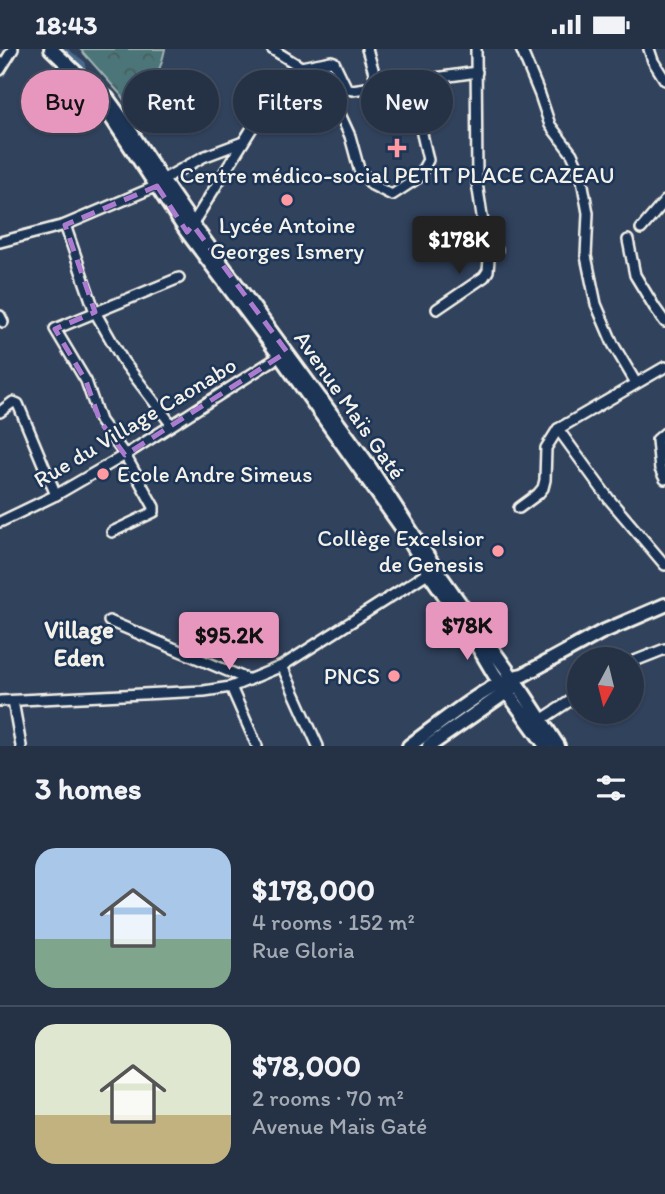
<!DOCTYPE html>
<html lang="en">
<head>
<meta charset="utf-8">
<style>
	:root { --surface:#253246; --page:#2d3a4d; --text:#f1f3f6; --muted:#a3aab3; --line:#424d5f; --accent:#e797bd }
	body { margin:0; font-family:Itim,sans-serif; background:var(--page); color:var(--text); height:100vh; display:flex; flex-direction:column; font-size:26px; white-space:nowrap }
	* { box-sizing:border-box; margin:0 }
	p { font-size:23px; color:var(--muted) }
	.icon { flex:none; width:38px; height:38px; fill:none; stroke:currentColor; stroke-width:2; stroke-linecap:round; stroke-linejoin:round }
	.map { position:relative; height:697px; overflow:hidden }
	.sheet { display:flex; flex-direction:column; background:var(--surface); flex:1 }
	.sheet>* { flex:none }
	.hud { position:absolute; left:21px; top:21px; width:623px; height:63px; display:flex; gap:14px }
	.needle { width:46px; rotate:187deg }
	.tools { position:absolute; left:567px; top:598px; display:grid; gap:14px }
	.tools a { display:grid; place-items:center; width:77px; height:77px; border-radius:50%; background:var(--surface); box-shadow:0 2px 5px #0004,0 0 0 2px var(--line); font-size:35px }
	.price { position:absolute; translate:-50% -60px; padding:0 16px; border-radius:7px; background:var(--accent); color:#111; font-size:23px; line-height:46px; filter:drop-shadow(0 2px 4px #0008) }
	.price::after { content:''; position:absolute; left:50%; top:42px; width:21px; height:16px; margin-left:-10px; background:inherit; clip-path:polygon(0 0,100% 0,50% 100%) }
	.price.active { background:#222; color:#fff }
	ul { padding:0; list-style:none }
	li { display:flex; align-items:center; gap:21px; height:175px; padding:0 35px }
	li+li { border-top:2px solid var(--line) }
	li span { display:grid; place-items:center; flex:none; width:196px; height:140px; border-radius:21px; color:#555 }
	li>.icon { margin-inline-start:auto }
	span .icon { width:84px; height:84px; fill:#fffc; stroke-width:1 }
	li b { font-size:30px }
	h2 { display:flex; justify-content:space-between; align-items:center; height:84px; padding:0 35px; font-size:30px }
	.pill { padding:0 24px; border-radius:32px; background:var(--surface); box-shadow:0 2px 5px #0004,0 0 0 2px var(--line); font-size:24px; line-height:63px }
	.pill.active { background:var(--accent); color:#111 }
	.status { display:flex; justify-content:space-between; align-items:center; height:49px; padding:0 35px; background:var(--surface); direction:ltr }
	.status svg { height:19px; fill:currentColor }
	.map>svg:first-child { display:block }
	.forest { fill:url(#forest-crowns); stroke:#a0b2b0; stroke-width:2 }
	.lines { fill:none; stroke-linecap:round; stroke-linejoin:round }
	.canal { stroke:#476a8e; stroke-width:10 }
	.street-casing { stroke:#f4f1e8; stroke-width:14 }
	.secondary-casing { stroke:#f4f1e8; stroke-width:18 }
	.street { stroke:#1d3557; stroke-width:9 }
	.secondary { stroke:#1d3557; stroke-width:12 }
	.marked { fill:none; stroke:#ab7bcf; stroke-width:5; stroke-dasharray:14 9; stroke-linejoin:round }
	.poi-dot { fill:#ff9aa2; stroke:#1d3557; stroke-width:2.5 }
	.labels { text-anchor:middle; stroke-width:5; stroke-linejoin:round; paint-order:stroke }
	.poi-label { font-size:23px; fill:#f4f1e8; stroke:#1d3557 }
	.street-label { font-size:23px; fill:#f4f1e8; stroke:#1d3557 }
	.neighbourhood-label { font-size:24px; font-weight:bold; fill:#f4f1e8; stroke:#1d3557 }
</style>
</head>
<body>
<div class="status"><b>18:43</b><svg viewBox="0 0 49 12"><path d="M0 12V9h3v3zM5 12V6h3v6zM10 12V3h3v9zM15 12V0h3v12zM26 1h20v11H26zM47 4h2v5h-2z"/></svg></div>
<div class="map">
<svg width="665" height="697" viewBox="0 0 665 697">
	<defs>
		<pattern id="forest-crowns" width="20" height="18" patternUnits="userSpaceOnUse" patternTransform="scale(1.75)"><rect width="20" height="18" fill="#4b7478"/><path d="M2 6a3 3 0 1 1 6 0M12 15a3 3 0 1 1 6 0" fill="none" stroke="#4a5c5c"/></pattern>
	</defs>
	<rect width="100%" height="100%" fill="#31425d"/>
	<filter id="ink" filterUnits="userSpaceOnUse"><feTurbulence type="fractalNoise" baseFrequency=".0143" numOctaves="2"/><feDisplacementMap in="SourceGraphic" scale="14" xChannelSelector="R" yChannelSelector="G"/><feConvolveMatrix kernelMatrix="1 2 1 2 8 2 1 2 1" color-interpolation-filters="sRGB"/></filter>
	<g filter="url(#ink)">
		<path class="forest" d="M80,0H165C162,16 156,29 150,44C147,54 147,62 140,71L132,69L122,47Z"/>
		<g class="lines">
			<path class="canal" d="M59,0L81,16"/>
			<g class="street-casing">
				<g id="street">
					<path d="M367,0L378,37"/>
					<path d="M476,0L477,134L486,193L490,199L497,201"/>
					<path d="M521,0L540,46L550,76L572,105L581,125L588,164L586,207L596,255L613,295L636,334"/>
					<path d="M649,0L653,12L665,31"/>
					<path d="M317,15L350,87L359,120L372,136L392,146L418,129L428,111L420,76"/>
					<path d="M301,18L331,12L334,13L346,38L352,41L477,23"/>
					<path d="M0,21L13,0"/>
					<path d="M65,176L95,263L123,312L171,375"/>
					<path d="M190,179L267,55L301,18L272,0"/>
					<path d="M641,180L665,152"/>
					<path d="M628,191L635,226L655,259L665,273"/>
					<path d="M0,193L65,176L157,137L162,131L203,108L243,93"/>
					<path d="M437,260L484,228L488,222L490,199"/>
					<path d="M0,267L3,273"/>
					<path d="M0,363L13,353L18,355L56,446"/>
					<path d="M558,380L609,450L665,516"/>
					<path d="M665,384L657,391L660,420L665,430"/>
					<path d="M519,459L538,445L543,439L545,431L546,399L558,380L665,318"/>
					<path d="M0,473L56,446L125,406L283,305"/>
					<path d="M112,483L154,463V458L125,406L100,372L86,332L55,280L179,229"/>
					<path d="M109,572L249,631"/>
					<path d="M632,613L665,600"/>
					<path d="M282,617L318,697"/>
					<path d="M231,638L257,697"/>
					<path d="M0,652L204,642L231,638L282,617L434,520"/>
					<path d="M13,652L21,697"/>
					<path d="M541,671L579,646"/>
				</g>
			</g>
			<g class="secondary-casing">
				<g id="secondary">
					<path d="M51,0L100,46"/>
					<path d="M409,697C438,676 490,632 523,626L600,584L665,556"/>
					<path d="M429,697L512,639"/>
					<path d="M546,697L494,625L464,574L429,524L402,479L280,307L187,183L101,53L100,46L107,49L123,71L162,131L193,176L365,411L435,519L524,645L558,697"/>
				</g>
			</g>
			<use href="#street" class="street"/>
			<use href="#secondary" class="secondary"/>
		</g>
	</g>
	<path class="marked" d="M157,137L187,183L193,176L287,303L125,406L100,372L86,332L55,280L95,263L65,176Z"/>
	<g class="poi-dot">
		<path d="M393.5 88.5h7v7h7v7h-7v7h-7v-7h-7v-7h7z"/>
		<circle cx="287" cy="151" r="7"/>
		<circle cx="103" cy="425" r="7"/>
		<circle cx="498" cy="502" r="7"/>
		<circle cx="394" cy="627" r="7"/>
	</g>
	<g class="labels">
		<g class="poi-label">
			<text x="397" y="134">Centre médico-social PETIT PLACE CAZEAU</text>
			<text x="287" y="184">Lycée Antoine<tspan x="287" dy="26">Georges Ismery</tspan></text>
			<text x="117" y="433" text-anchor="start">Ecole Andre Simeus</text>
			<text x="484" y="497" text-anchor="end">Collège Excelsior<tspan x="484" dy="26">de Genesis</tspan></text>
			<text x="380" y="635" text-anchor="end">PNCS</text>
		</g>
		<g class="street-label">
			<text transform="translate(350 356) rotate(55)" y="8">Avenue Maïs Gaté</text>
			<text transform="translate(135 373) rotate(-31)" y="8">Rue du Village Caonabo</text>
		</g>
		<g class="neighbourhood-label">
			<text x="79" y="589">Village<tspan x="79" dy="28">Eden</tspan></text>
		</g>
	</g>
</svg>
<div class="tools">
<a><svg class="needle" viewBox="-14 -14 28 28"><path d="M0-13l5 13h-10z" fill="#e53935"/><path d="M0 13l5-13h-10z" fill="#a3aab3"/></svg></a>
</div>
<b class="price active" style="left:459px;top:227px">$178K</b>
<b class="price" style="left:467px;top:613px">$78K</b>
<b class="price" style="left:229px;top:623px">$95.2K</b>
<div class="hud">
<a class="pill active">Buy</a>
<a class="pill">Rent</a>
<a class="pill">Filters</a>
<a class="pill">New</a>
</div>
</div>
<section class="sheet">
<h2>3 homes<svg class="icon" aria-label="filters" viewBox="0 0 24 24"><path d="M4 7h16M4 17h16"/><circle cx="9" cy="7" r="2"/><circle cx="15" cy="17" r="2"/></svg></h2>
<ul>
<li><span style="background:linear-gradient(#a9c7e8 65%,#7fa58c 0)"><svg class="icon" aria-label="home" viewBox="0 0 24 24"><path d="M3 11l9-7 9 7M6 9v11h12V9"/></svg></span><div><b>$178,000</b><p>4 rooms · 152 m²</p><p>Rue Gloria</p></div></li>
<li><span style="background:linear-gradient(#dfe7d0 65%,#c2b280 0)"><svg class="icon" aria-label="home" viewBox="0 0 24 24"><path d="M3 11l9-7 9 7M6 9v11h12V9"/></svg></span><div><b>$78,000</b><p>2 rooms · 70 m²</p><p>Avenue Maïs Gaté</p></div></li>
</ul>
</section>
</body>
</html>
